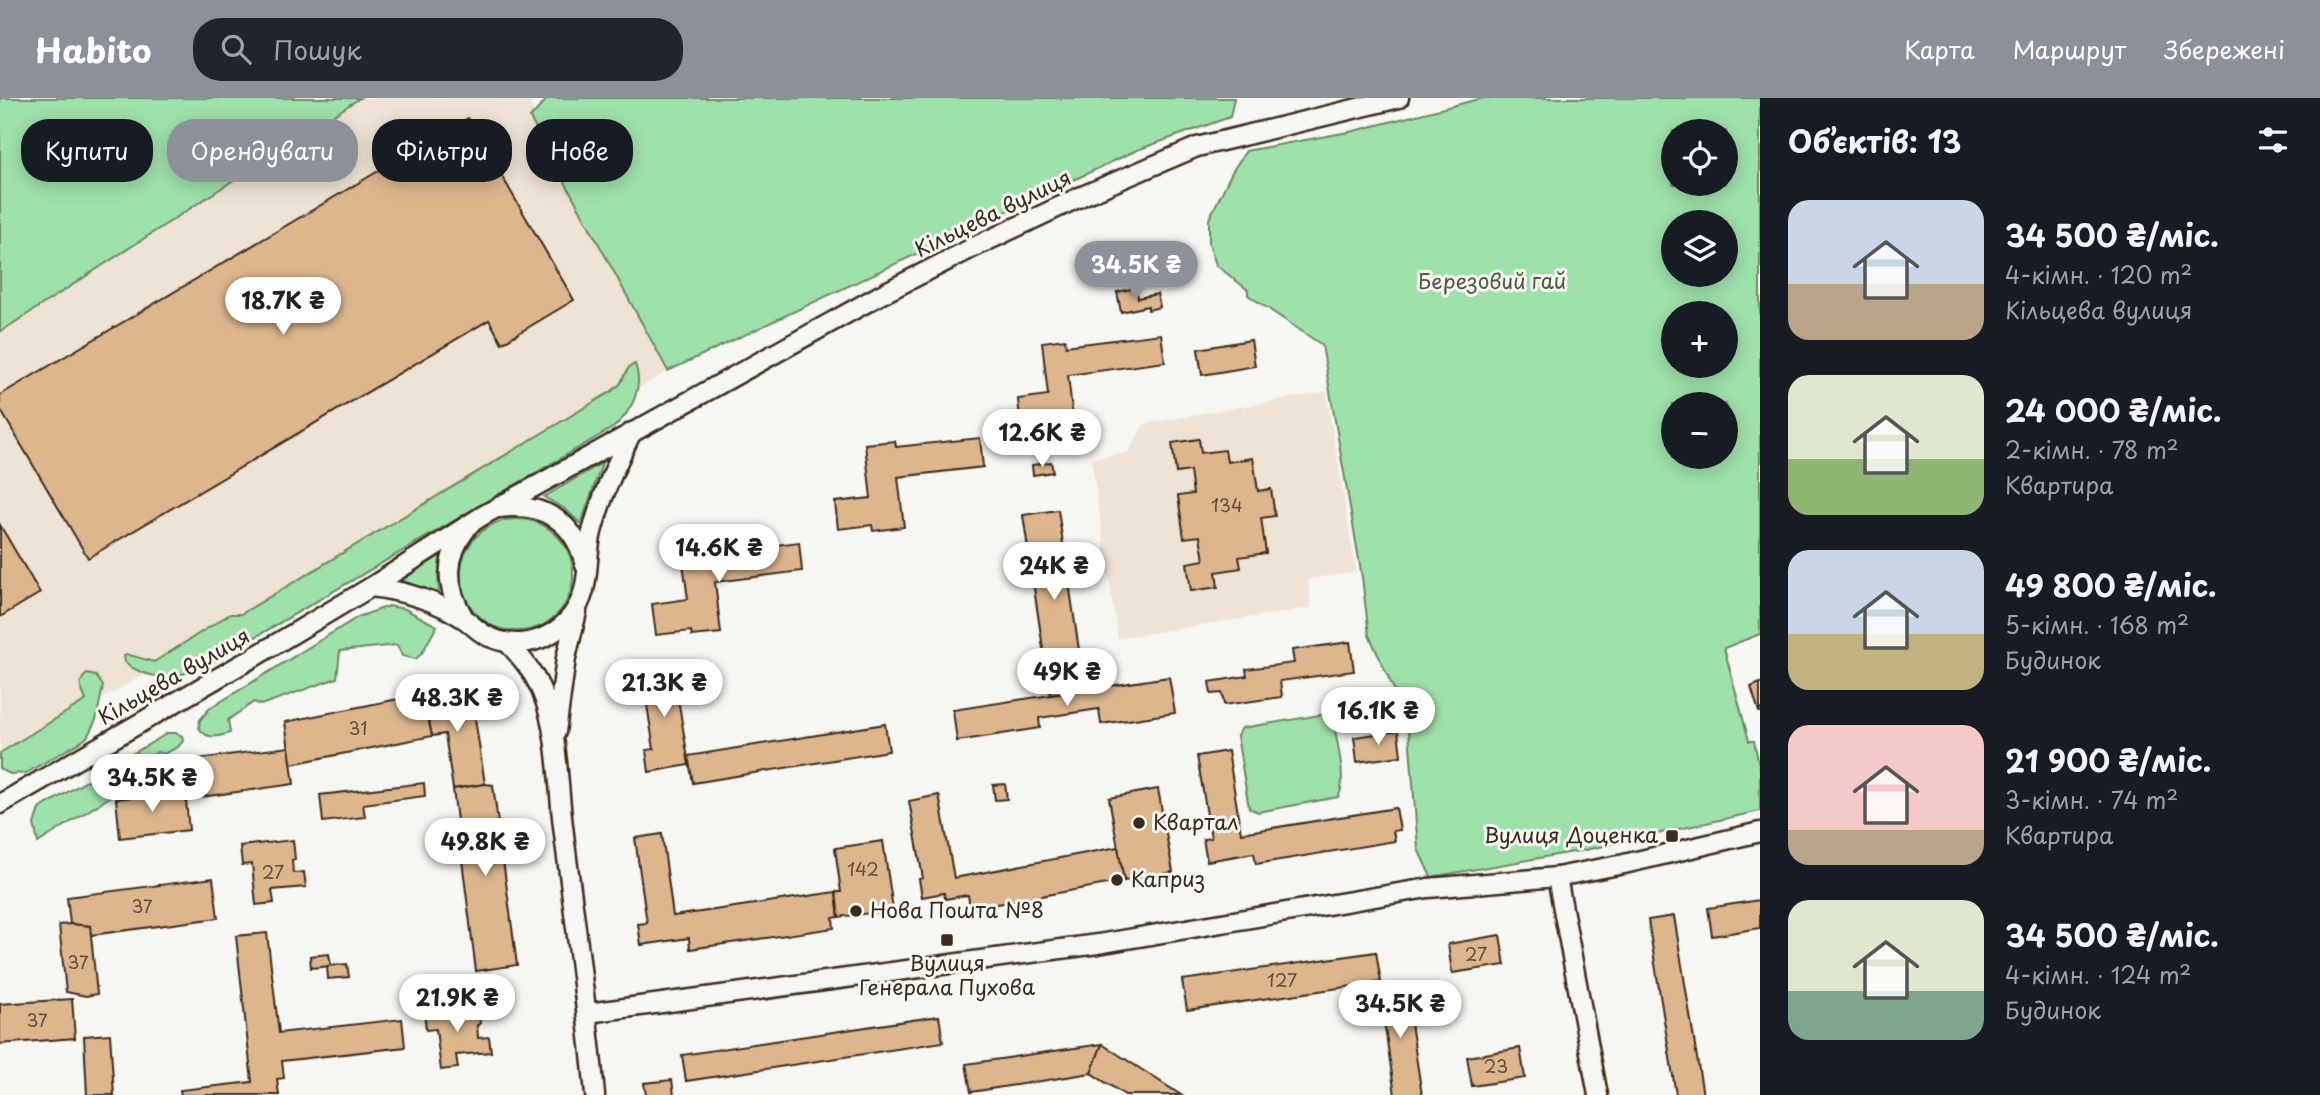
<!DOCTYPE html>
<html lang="uk">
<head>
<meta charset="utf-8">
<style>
	:root { --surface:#171b24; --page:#20242c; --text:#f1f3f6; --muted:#9ea1a6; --accent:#8c9099 }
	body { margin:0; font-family:"Playpen Sans",sans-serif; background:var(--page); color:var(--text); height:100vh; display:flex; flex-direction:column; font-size:26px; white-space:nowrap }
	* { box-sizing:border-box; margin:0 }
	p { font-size:23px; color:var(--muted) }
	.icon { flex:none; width:38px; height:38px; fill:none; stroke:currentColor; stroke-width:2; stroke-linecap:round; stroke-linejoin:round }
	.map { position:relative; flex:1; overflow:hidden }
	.drawer { display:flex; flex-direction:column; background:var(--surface); width:560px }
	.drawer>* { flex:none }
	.banner { position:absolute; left:21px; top:21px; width:665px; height:63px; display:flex; gap:14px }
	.fabs { position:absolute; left:1661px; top:21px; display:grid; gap:14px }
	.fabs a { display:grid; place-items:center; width:77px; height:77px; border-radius:50%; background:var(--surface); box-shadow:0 4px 18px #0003; font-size:35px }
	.price { position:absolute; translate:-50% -60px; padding:0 16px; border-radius:24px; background:#fff; color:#222; font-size:23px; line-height:46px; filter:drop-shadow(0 2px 4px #0008) }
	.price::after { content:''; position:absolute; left:50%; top:42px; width:21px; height:16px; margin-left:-10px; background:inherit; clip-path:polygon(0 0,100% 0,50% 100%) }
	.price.on { background:var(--accent); color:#fff }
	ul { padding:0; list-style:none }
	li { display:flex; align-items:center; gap:21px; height:175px; padding:0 28px }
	li span { display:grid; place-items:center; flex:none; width:196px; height:140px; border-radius:21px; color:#555 }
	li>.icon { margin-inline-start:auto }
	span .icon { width:84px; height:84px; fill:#fffc; stroke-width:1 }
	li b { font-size:30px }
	h2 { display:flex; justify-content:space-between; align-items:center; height:84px; padding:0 28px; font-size:30px }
	.chip { padding:0 24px; border-radius:28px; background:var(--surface); box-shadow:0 4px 18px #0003; font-size:24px; line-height:63px }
	.chip.on { background:var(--accent); color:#fff }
	header { display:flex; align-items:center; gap:42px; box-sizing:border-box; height:98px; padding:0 35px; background:var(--accent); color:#fff }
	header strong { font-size:33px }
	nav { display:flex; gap:38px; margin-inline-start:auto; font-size:24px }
	.search { width:490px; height:63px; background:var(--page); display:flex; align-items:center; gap:18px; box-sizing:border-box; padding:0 24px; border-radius:28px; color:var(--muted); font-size:26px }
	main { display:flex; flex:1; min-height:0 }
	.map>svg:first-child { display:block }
	.built { fill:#eee3d4 }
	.green { fill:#9fe1ab; stroke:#6d8664; stroke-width:2; fill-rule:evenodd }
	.building { fill:#ddb68e; stroke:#3b2a1e; stroke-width:2 }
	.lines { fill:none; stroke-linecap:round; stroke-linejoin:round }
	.secondary-casing { stroke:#3b2a1e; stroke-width:23 }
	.secondary { stroke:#f6f6f2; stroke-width:18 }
	.poi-dot { fill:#3b2a1e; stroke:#f6f6f2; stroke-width:2.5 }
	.labels { text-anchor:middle; stroke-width:6; stroke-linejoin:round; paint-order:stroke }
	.number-label { font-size:18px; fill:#644d3a }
	.street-label { font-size:21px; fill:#3b2a1e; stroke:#f6f6f2 }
	.park-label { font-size:21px; fill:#545841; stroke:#f6f6f2 }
	.poi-label { font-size:21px; fill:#3b2a1e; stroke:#f6f6f2; text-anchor:start }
</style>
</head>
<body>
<header>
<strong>Habito</strong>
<div class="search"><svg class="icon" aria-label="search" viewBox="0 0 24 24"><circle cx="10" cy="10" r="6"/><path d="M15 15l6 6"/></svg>Пошук</div>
<nav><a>Карта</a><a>Маршрут</a><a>Збережені</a></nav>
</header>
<main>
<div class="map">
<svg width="1760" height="997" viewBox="0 0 1760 997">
	<rect width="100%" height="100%" fill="#f6f6f2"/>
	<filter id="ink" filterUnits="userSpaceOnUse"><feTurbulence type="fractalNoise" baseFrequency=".0143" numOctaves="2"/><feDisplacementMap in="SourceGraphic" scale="14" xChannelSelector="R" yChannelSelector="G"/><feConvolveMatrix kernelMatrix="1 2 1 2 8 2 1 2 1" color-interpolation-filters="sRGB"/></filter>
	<g filter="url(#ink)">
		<g class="built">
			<path d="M360,0H536L530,7L668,273L0,660V234Z"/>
			<path d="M1326,294L1356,474L1308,481L1311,510L1118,540L1091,360L1128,355L1144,326Z"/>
		</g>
		<g class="green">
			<path d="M0,0H360L0,234Z"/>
			<path d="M548,0H1234L1230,19L1137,52L668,273L530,20Z"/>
			<path d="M1483,0H1760V536L1724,550L1749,643H1754L1760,671V713L1585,752L1431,779L1418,751L1409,634L1403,611L1369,537L1362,479L1322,247L1248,197V192L1216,167L1209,145V121L1232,74L1246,53L1354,33ZM1673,33H1726V86H1673ZM1673,124H1726V177H1673ZM1673,215H1726V268H1673ZM1673,306H1726V359H1673Z"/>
			<path d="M635,266C644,289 632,313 614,329L211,565C183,579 151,587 125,564L124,558L126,556L154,564L230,516H241L612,293L620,286L629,269Z"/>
			<path d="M602,365L581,426L565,411L544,399Z"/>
			<circle cx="517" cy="477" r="56"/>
			<path d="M441,457L438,479L439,498L402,482Z"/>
			<path d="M389,508L405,511L437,528L422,555L416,561L402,558L397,547L340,553L337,580L261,607L254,604L228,622L230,635C217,639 207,642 199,630L200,622L209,611L358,519Z"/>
			<path d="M87,576L96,578L103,588L96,622L87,639L82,643L26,675L10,676L0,671V655L86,602C82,592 76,584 87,576Z"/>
			<path d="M1326,616L1330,617L1333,622C1336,640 1348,684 1338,699L1258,714L1249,710L1237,638L1242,630Z"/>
			<path d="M168,635H176L182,638L183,643L178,649L164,656L157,654L113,692V697L38,745L34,726L39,711Z"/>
		</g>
		<g class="building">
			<path d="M468,20L574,202L502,245L489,222L88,460L0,311V297Z"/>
			<path d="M1136,190L1138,200L1157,196L1160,209L1148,212V208L1121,214L1117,194Z"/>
			<path d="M1161,236L1165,264L1068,277L1074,329L1047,332V328L1021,331L1018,301L1048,297L1042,244L1065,241L1066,248Z"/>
			<path d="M1251,242L1255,268L1202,277L1198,251Z"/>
			<path d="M980,340L983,369L898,379L904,429L873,433L872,427L838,431L835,404L871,400L865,346L895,343L896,349Z"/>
			<path d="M1199,341L1201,355L1225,352L1227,364L1253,360L1258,393L1271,391L1275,418L1261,420L1266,455L1239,459L1241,470L1216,474L1218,489L1191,493L1187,465L1204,462L1200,438L1184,440L1178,398L1193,396L1190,373L1176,375L1172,345Z"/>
			<path d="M1051,364L1053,374L1033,377L1032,367Z"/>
			<path d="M1058,412L1085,592L1050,597L1023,417Z"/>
			<path d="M0,427L40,495L0,519Z"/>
			<path d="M799,444L802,473L715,484L721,535L692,538L691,533L656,537L652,506L688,501L681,451L712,448L713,455Z"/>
			<path d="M1350,544L1354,573L1280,583L1282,599L1224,607L1222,595L1211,596L1209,584L1247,578L1246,571L1294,565L1292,552Z"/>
			<path d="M672,564L689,667L649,674L646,652L654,651L641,569Z"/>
			<path d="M1169,579L1175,615L1101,626L1099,611L1039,620L1040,630L957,643L953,612Z"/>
			<path d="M1760,585V614H1759L1751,589Z"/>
			<path d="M470,588L485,686L453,691L445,636L432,638L423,596Z"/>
			<path d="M423,596L432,638L291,666L285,624Z"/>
			<path d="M885,626L889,653L693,685L688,658Z"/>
			<path d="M1398,633L1401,658L1357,664L1354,639Z"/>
			<path d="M289,649L294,686L186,701L181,663Z"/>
			<path d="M1228,653L1241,735L1396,710L1400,732L1393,733L1395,743L1256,766L1254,755L1207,763L1203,741L1211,740L1197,658Z"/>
			<path d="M424,685L425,698L363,706L365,719L323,724L320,697Z"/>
			<path d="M485,686L493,687L517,867L476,873L453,691Z"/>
			<path d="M1005,686L1007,701L995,702L993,687Z"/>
			<path d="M1158,691L1173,774L1124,783L1109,700Z"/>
			<path d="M185,693L189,732L120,740L116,701Z"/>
			<path d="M939,697L954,780L1118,749L1124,783L970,811L968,797L945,801L944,795L922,799L919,781L923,780L909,703Z"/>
			<path d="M662,736L673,818L836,794L839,819L833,820L834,830L690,851L689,840L641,847L638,826L647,825L635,740Z"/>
			<path d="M293,742L295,761L292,762L293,775L304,774L306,789L272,792L274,805L256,807L252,766L242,767L240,748Z"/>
			<path d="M883,743L894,818L879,820L878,814L839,819L836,794H841L835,750Z"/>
			<path d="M213,780L218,820L91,837L90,828L70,826L67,799Z"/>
			<path d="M1760,802V830L1712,838L1708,810Z"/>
			<path d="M1674,818L1703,997H1676L1648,822Z"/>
			<path d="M70,826L90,828L97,896L86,898L66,894L59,827Z"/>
			<path d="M267,835L279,935L402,921L405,949L282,963L284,980L277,981L279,997H181L180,992L252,984L236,838Z"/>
			<path d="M1500,837L1505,867L1452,875L1448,846Z"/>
			<path d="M1376,854L1381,884L1187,912L1182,882Z"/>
			<path d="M329,856L331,868L311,870L310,858Z"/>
			<path d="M347,866L349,879L328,881L327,868Z"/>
			<path d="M1405,886L1422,997H1395L1386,936L1378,891Z"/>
			<path d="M72,901L75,940L0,946V906Z"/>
			<path d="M478,907L480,926L477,927L478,940L489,939L491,954L456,957L458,970L441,972L436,931L426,932L424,913Z"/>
			<path d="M939,918L943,944L686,983L682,957Z"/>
			<path d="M110,936L114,997H87L84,938Z"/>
			<path d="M1102,946L1181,997H1125L1091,975Z"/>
			<path d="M1102,946L1091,975L971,994L966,966Z"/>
			<path d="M1520,950L1525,980L1472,988L1467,959Z"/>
			<path d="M672,982L674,997H646L644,985Z"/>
		</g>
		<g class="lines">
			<g class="secondary-casing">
				<g id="secondary">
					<path d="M499,410C543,404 575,423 585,467"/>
					<path d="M371,489C403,493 433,501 461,519C472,525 479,536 492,540C530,556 574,532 584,492C589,473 587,453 592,434C601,399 616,366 632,334"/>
					<path d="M464,520C445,489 444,459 467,430"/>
					<path d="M508,545C523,561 535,576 543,597C558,634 558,688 563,728C574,818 587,907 595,997"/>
					<path d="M556,634L566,560L577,514"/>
					<path d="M0,706L259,556L371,489L482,418L882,196L974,149L1082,98L1197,49L1399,0"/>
					<path d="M1557,779L1598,997"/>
					<path d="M588,915L1098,846L1428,790L1557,779L1624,766L1760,734"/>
				</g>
			</g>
			<use href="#secondary" class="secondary"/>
		</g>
	</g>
	<g class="poi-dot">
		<circle cx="1139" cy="725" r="7"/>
		<rect x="1665" y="731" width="14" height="14" rx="3.5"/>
		<circle cx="1117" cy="782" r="7"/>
		<circle cx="856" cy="813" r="7"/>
		<rect x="940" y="835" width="14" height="14" rx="3.5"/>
	</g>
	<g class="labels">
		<g class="number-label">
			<text x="1227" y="414">134</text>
			<text x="358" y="637">31</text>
			<text x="863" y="778">142</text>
			<text x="273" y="781">27</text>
			<text x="142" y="815">37</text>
			<text x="1476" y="863">27</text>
			<text x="78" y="871">37</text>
			<text x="1282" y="889">127</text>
			<text x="37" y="929">37</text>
			<text x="1496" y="975">23</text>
		</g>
		<g class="street-label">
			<text transform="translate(993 116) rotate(-26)" y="7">Кільцева вулиця</text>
			<text transform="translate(174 579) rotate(-30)" y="7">Кільцева вулиця</text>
		</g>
		<g class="park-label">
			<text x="1492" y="191">Березовий гай</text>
		</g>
		<g class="poi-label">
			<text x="1153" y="732">Квартал</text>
			<text x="1658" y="745" text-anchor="end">Вулиця Доценка</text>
			<text x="1131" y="789">Каприз</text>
			<text x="870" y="820">Нова Пошта №8</text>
			<text x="947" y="873" text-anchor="middle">Вулиця<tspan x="947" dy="24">Генерала Пухова</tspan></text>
		</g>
	</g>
</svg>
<div class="fabs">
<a><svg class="icon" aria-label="locate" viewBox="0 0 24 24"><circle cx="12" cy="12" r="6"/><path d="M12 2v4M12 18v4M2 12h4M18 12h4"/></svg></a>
<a><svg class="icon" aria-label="layers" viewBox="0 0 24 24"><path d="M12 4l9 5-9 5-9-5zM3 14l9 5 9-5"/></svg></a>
<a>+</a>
<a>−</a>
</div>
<b class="price on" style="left:1136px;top:203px">34.5K ₴</b>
<b class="price" style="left:283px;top:239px">18.7K ₴</b>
<b class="price" style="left:1042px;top:371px">12.6K ₴</b>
<b class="price" style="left:719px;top:486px">14.6K ₴</b>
<b class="price" style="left:1054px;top:504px">24K ₴</b>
<b class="price" style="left:1067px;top:610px">49K ₴</b>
<b class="price" style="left:664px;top:621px">21.3K ₴</b>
<b class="price" style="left:457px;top:636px">48.3K ₴</b>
<b class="price" style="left:1378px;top:649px">16.1K ₴</b>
<b class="price" style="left:152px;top:716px">34.5K ₴</b>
<b class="price" style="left:485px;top:780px">49.8K ₴</b>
<b class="price" style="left:457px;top:936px">21.9K ₴</b>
<b class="price" style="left:1400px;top:942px">34.5K ₴</b>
<div class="banner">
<a class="chip">Купити</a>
<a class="chip on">Орендувати</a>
<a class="chip">Фільтри</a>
<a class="chip">Нове</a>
</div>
</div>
<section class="drawer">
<h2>Об’єктів: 13<svg class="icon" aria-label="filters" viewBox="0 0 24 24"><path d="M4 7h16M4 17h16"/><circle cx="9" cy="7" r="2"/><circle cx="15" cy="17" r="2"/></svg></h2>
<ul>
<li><span style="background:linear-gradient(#c9d6e8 60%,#b9a48a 0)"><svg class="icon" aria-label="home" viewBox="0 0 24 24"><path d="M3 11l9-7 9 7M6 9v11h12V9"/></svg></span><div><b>34 500 ₴/міс.</b><p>4-кімн. · 120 m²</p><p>Кільцева вулиця</p></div></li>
<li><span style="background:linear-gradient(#dfe7d0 60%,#8fb573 0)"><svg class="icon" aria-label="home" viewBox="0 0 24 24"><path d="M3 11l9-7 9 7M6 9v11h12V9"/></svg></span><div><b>24 000 ₴/міс.</b><p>2-кімн. · 78 m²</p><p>Квартира</p></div></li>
<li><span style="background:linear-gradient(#c9d6e8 60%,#c2b280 0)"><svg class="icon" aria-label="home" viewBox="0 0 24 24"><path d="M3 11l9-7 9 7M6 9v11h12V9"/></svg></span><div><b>49 800 ₴/міс.</b><p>5-кімн. · 168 m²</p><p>Будинок</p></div></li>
<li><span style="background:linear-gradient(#f6c9c9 75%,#b9a48a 0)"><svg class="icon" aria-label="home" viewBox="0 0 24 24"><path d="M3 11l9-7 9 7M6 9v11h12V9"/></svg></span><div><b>21 900 ₴/міс.</b><p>3-кімн. · 74 m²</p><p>Квартира</p></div></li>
<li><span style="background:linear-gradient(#dfe7d0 65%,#7fa58c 0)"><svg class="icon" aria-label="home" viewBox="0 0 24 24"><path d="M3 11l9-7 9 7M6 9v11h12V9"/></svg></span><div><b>34 500 ₴/міс.</b><p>4-кімн. · 124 m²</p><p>Будинок</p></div></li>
</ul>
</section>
</main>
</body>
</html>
